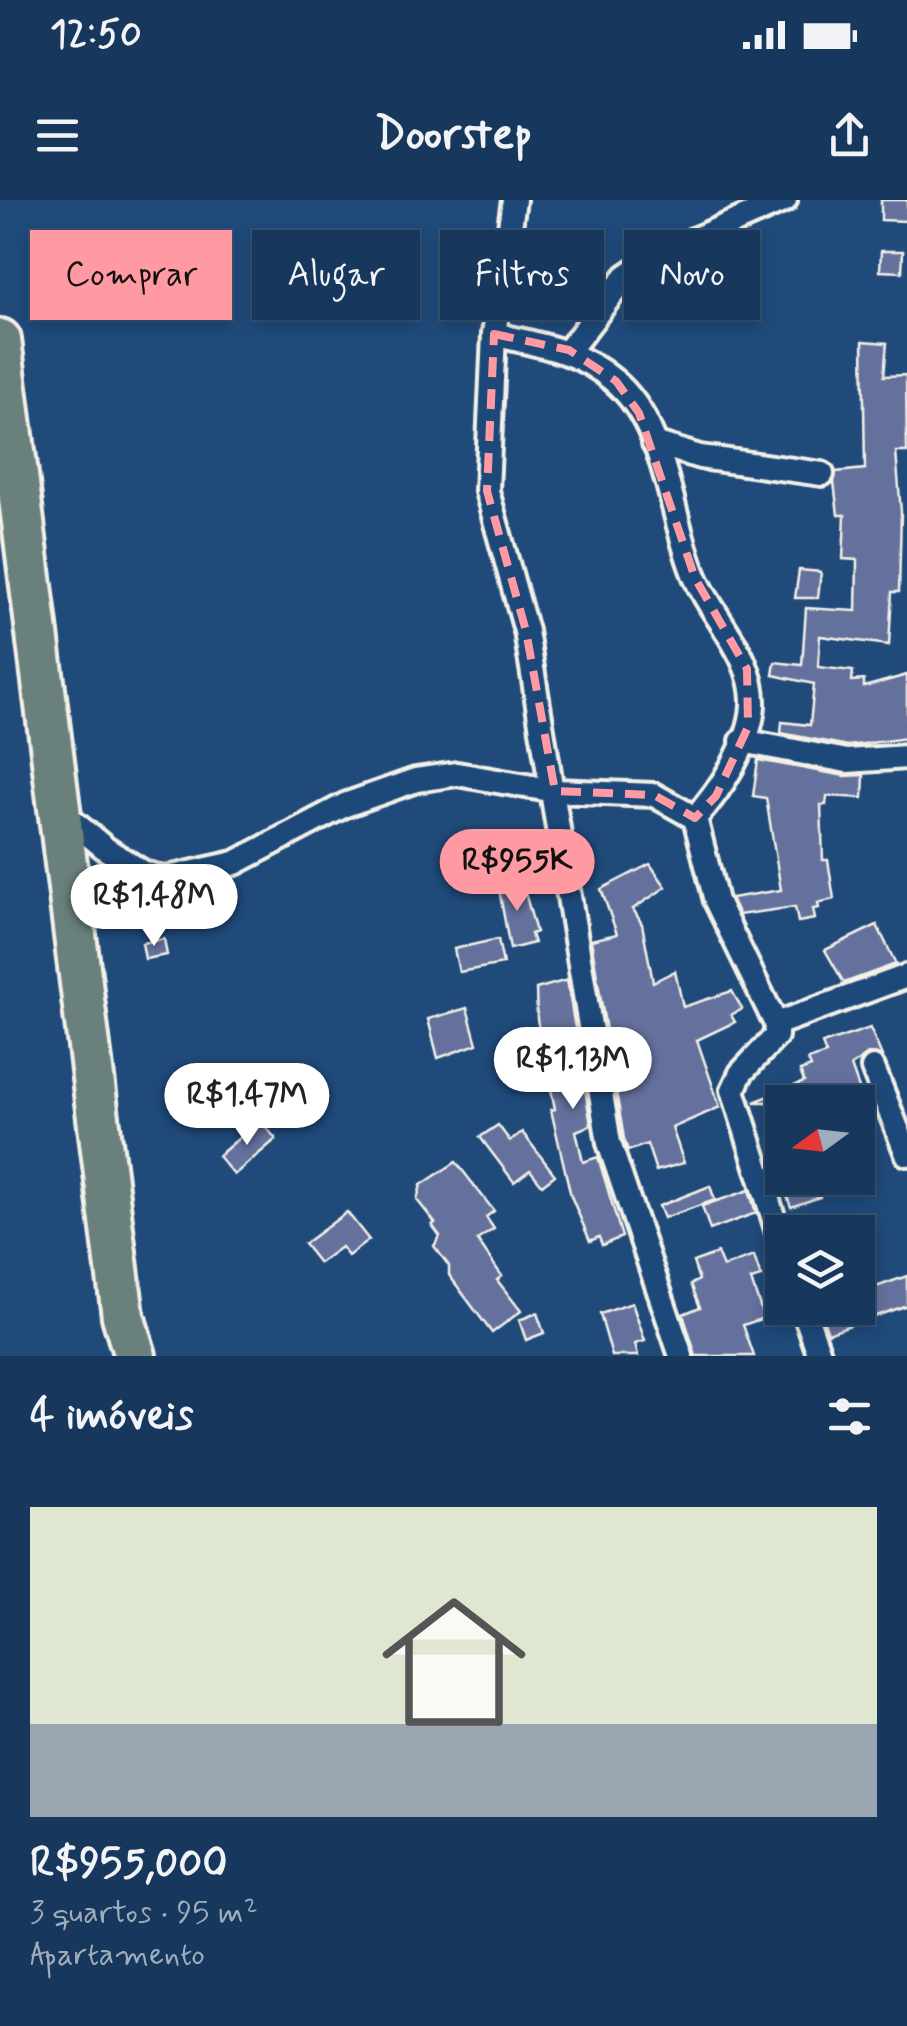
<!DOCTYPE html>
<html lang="pt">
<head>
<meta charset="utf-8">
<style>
	:root { --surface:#17385c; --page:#244365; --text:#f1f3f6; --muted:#9eacbb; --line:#365272; --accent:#ff9aa2 }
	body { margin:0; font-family:Mynerve,sans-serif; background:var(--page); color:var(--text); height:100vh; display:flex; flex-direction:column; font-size:38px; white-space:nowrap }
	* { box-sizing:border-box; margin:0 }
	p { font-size:32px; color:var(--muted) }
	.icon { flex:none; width:55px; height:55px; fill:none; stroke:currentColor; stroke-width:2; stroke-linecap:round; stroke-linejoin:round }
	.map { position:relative; height:1156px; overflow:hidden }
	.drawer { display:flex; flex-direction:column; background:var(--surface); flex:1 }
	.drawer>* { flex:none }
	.hud { position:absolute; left:30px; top:30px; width:848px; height:90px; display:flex; gap:20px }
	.needle { width:65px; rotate:255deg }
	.fabs { position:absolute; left:765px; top:885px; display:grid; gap:20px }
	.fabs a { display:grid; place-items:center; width:110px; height:110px; border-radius:0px; background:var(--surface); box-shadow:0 5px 15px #0003,0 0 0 2px var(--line); font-size:50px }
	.price { position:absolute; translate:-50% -85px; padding:0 22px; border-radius:35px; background:#fff; color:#222; font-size:32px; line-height:65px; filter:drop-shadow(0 2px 5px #0008) }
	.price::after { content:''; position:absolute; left:50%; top:60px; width:30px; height:22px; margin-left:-15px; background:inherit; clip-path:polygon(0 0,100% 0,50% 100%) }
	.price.active { background:var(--accent); color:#111 }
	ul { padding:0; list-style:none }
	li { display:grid; align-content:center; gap:20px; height:530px; padding:0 30px }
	li span { display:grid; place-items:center; height:310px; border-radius:0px; color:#555 }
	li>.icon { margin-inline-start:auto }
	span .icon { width:180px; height:180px; fill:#fffc; stroke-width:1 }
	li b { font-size:42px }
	h2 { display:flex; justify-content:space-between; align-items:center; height:120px; padding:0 30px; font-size:42px }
	.chip { padding:0 35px; border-radius:0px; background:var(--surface); box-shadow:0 5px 15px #0003,0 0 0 2px var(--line); font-size:35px; line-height:90px }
	.chip.active { background:var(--accent); color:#111 }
	.status { display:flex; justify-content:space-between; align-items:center; height:70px; padding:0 50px; background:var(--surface); direction:ltr }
	.status svg { height:28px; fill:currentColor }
	header { display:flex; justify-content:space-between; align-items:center; height:130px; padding:0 30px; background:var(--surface); font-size:45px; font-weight:700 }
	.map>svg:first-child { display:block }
	.building { fill:#65719d; stroke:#f4f1e8; stroke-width:2.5 }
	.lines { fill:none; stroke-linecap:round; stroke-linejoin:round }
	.street-casing { stroke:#f4f1e8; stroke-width:30 }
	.highway-casing { stroke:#f4f1e8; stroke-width:48 }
	.street { stroke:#1f4a7a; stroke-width:22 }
	.highway { stroke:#6a807c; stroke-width:40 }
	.marked { fill:none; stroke:#ff9aa2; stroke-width:8; stroke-dasharray:20 12; stroke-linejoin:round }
</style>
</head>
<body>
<div class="status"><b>12:50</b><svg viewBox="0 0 49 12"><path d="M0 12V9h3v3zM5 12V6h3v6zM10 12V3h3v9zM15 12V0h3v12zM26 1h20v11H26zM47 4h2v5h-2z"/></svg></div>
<header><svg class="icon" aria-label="menu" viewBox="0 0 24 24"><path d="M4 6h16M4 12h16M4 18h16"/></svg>Doorstep<svg class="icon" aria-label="share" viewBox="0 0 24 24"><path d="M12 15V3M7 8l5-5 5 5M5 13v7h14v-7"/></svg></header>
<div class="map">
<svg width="907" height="1156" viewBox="0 0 907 1156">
	<rect width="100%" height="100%" fill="#1f4a7a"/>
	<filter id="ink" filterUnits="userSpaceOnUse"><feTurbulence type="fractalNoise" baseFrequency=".01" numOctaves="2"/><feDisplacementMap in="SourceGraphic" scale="20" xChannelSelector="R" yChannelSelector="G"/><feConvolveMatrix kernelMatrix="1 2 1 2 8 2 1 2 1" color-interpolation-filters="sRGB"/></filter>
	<g filter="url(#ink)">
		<g class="building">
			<path d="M881,0H907V21L881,20Z"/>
			<path d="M881,51H903L902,72L880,71Z"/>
			<path d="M863,141L887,143L884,176L906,175L907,252H896L901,312L899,392H892L889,445L820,436L818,467L853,471L852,481L864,480V487L907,475V538L848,546L781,533L782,522L810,525L814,484L773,475L775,462L802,465L806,408L856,411L857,360L843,359L845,315H838L834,282L836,272L865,269Z"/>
			<path d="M799,370L821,372L818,398H795Z"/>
			<path d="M758,560L845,576L864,575L863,598L827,596L826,605H821L823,660H828L834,699L818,703L819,708L813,709L815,719L798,722L795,707L739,715L731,698L781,690L766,598L753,596Z"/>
			<path d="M650,664L666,687L633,709L642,724L653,782L675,771L683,807L732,791L742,809L731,815L735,822L697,840L720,907L672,928L684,963L656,971L647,944L628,951L624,939L591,740L617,734L601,689Z"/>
			<path d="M521,678L536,732L531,734L534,743L510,749L498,684Z"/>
			<path d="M877,725L896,764L844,783L825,750Z"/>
			<path d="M164,739L167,755L145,759L142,743Z"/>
			<path d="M498,739L503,764L459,772L454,749Z"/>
			<path d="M567,780L591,925L576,931L583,962L598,957L622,1037L602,1045L599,1037L590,1041L571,996L551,910L555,909L537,819L536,789Z"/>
			<path d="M467,808L477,844L438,858L428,819Z"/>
			<path d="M870,828L882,856L868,854L851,866L861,894L852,897L854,902H754L804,882L800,871L811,867L808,860L826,854L822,844Z"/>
			<path d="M260,920L276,939L234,975L218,956Z"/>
			<path d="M498,925L510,941L522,932L555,975L542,985L530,970L514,982L480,937Z"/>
			<path d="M456,962L494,1011L486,1017L494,1029L477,1040L502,1076L497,1080L521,1111L492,1133L449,1075V1066L434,1046L440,1036L432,1025L435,1023L417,1000L421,985Z"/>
			<path d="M780,978H813L820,997L791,1007Z"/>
			<path d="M710,986L715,1000L664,1018L659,1006Z"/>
			<path d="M749,990L756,1013L710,1030L702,1006Z"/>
			<path d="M347,1012L369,1040L348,1056L341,1047L319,1063L304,1044Z"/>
			<path d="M717,1053L723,1067L754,1056L761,1077L751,1080L764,1118L743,1125L754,1156H696L683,1114L700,1107L691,1084L699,1080L693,1062Z"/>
			<path d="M907,1076V1105L828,1133L819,1108H858V1083L872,1078L876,1087Z"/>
			<path d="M632,1103L645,1141L635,1144L638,1156H612L600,1114Z"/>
			<path d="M537,1113L544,1133L526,1140L519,1120Z"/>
		</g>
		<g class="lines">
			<g class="street-casing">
				<g id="street">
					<path d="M514,0L494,134L487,291L526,431L609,943L681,1156"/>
					<path d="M494,134C540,146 575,148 613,180C667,224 669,313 694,374C711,417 755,456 753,505C751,543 720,591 695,618"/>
					<path d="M569,150L626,76L654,57L785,0"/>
					<path d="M654,243L700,257L822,274"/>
					<path d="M742,541L847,561L907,557"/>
					<path d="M60,611L106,649L144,673L164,679L235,663L345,605L416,580L457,574L555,591L654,595L695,618L716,701L776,824V836L741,873L733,890L782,1045"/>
					<path d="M776,824L907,776"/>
					<path d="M873,868L907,954"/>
					<path d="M803,1108L820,1156"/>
				</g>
			</g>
			<g class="highway-casing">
				<path id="highway" d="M0,140L123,1116L135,1156"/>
			</g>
			<use href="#street" class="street"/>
			<use href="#highway" class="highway"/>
		</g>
	</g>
	<path class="marked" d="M494,134L569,150L616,181L639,213L695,378L747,469L748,527L716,596L695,618L654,595L555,591L526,431L487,291Z"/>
</svg>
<div class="fabs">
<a><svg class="needle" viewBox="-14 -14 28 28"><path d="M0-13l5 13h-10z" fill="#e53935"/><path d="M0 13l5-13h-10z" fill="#9eacbb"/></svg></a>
<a><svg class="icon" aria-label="layers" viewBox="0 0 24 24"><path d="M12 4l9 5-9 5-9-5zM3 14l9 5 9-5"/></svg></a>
</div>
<b class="price active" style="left:517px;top:714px">R$955K</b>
<b class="price" style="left:154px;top:749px">R$1.48M</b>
<b class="price" style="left:573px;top:912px">R$1.13M</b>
<b class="price" style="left:247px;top:948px">R$1.47M</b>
<div class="hud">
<a class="chip active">Comprar</a>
<a class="chip">Alugar</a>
<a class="chip">Filtros</a>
<a class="chip">Novo</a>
</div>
</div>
<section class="drawer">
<h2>4 imóveis<svg class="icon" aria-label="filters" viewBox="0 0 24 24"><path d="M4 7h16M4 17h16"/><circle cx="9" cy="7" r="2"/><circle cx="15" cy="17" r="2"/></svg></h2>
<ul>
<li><span style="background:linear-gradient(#dfe7d0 70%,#9aa5b1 0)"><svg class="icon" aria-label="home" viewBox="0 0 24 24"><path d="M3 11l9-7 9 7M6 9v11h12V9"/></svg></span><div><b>R$955,000</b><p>3 quartos · 95 m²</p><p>Apartamento</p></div></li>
</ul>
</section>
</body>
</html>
